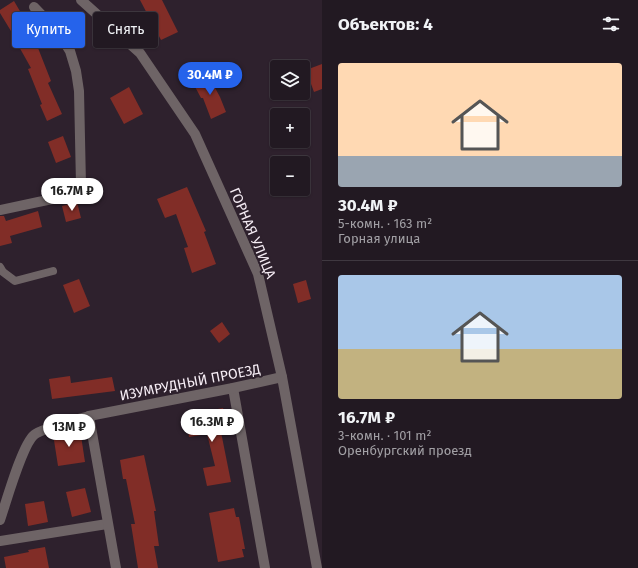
<!DOCTYPE html>
<html lang="ru">
<head>
<meta charset="utf-8">
<style>
	:root { --surface:#221922; --page:#2e262f; --text:#f1f3f6; --muted:#a2a0a5; --line:#3f3840; --accent:#2563eb }
	body { margin:0; font-family:"Fira Sans",sans-serif; background:var(--page); color:var(--text); height:100vh; display:flex; flex-direction:column; font-size:15px; white-space:nowrap }
	* { box-sizing:border-box; margin:0 }
	p { font-size:13px; color:var(--muted) }
	.icon { flex:none; width:22px; height:22px; fill:none; stroke:currentColor; stroke-width:2; stroke-linecap:round; stroke-linejoin:round }
	.map { position:relative; flex:1; overflow:hidden }
	.panel { display:flex; flex-direction:column; background:var(--surface); width:316px }
	.panel>* { flex:none }
	.top-card { position:absolute; left:12px; top:12px; width:250px; height:36px; display:flex; gap:8px }
	.buttons { position:absolute; left:270px; top:60px; display:grid; gap:8px }
	.buttons a { display:grid; place-items:center; width:40px; height:40px; border-radius:4px; background:var(--surface); box-shadow:0 1px 3px #0004,0 0 0 1px var(--line); font-size:20px }
	.price { position:absolute; translate:-50% -34px; padding:0 9px; border-radius:14px; background:#fff; color:#222; font-size:13px; line-height:26px; filter:drop-shadow(0 1px 2px #0008) }
	.price::after { content:''; position:absolute; left:50%; top:24px; width:12px; height:9px; margin-left:-6px; background:inherit; clip-path:polygon(0 0,100% 0,50% 100%) }
	.price.selected { background:var(--accent); color:#fff }
	ul { padding:0; list-style:none }
	li { display:grid; align-content:center; gap:8px; height:212px; padding:0 16px }
	li+li { border-top:1px solid var(--line) }
	li span { display:grid; place-items:center; height:124px; border-radius:4px; color:#555 }
	li>.icon { margin-inline-start:auto }
	span .icon { width:72px; height:72px; fill:#fffc; stroke-width:1 }
	li b { font-size:17px }
	h2 { display:flex; justify-content:space-between; align-items:center; height:48px; padding:0 16px; font-size:17px }
	.pill { padding:0 14px; border-radius:4px; background:var(--surface); box-shadow:0 1px 3px #0004,0 0 0 1px var(--line); font-size:14px; line-height:36px }
	.pill.selected { background:var(--accent); color:#fff }
	main { display:flex; flex:1; min-height:0 }
	.map>svg:first-child { display:block }
	.building { fill:#812d27 }
	.lines { fill:none; stroke-linecap:round; stroke-linejoin:round }
	.service { stroke:#6e6466; stroke-width:8 }
	.minor { stroke:#6e6466; stroke-width:10 }
	.tertiary { stroke:#6e6466; stroke-width:10 }
	.labels { text-anchor:middle; stroke-width:4; stroke-linejoin:round; paint-order:stroke }
	.street-label { font-size:14px; fill:#f6edf5; stroke:#2e212d }
</style>
</head>
<body>
<main>
<div class="map">
<svg width="322" height="568" viewBox="0 0 322 568">
	<rect width="100%" height="100%" fill="#2e212d"/>
	<g class="building">
		<path d="M140,0H162L178,32L161,40Z"/>
		<path d="M14,1L41,47L38,48L51,81L48,83L62,114L47,121L40,105L42,104L28,69L31,68L13,36H14L0,13V10Z"/>
		<path d="M322,64V89L314,92L306,70Z"/>
		<path d="M207,73L220,97L226,112L211,119L203,98H201L192,81Z"/>
		<path d="M129,87L143,114L124,124L110,98Z"/>
		<path d="M63,136L71,157L56,163L48,142Z"/>
		<path d="M187,187L206,231L204,232L216,264L192,273L184,248L188,247L176,214L165,218L157,199Z"/>
		<path d="M77,202L81,218L66,222L62,206Z"/>
		<path d="M38,211L42,227L10,236L12,243L0,246V216H4L6,221Z"/>
		<path d="M79,279L90,306L74,313L63,285Z"/>
		<path d="M306,280L311,299L298,303L293,284Z"/>
		<path d="M222,322L230,334L219,343L210,331Z"/>
		<path d="M70,376L71,383L112,377L115,391L52,399L49,379Z"/>
		<path d="M223,408L228,431L221,432L231,482L207,486L203,468L215,466L207,434L189,437L186,417L208,413L207,411Z"/>
		<path d="M80,429L85,462L58,466L53,434Z"/>
		<path d="M144,455L156,511H154L159,546H154L158,568H138L131,524H135L126,479H123L120,460Z"/>
		<path d="M85,488L91,512L72,517L66,492Z"/>
		<path d="M44,501L48,522L28,526L25,504Z"/>
		<path d="M234,508L236,517H239L245,549H242L244,557L218,562L209,513Z"/>
		<path d="M45,547L49,568H6L4,557L29,552L28,550Z"/>
	</g>
	<g class="lines">
		<path class="service" d="M0,267L3,272L15,281L53,271"/>
		<g class="minor">
			<path d="M0,210L71,195L81,185L79,91L76,71L70,51L58,32L34,7"/>
			<path d="M233,388L265,568"/>
			<path d="M0,520C6,503 22,445 34,435C42,428 77,420 89,416"/>
			<path d="M0,541L107,524"/>
			<path d="M116,568L89,416L233,388L282,377"/>
		</g>
		<path class="tertiary" d="M81,0L140,53L195,134L258,274L282,377L317,568"/>
	</g>
	<g class="labels">
		<g class="street-label">
			<text transform="translate(253 233) rotate(67)" y="5">ГОРНАЯ УЛИЦА</text>
			<text transform="translate(190 382) rotate(-11)" y="5">ИЗУМРУДНЫЙ ПРОЕЗД</text>
		</g>
	</g>
</svg>
<div class="buttons">
<a><svg class="icon" aria-label="layers" viewBox="0 0 24 24"><path d="M12 4l9 5-9 5-9-5zM3 14l9 5 9-5"/></svg></a>
<a>+</a>
<a>−</a>
</div>
<b class="price selected" style="left:210px;top:96px">30.4M ₽</b>
<b class="price" style="left:72px;top:212px">16.7M ₽</b>
<b class="price" style="left:212px;top:443px">16.3M ₽</b>
<b class="price" style="left:69px;top:448px">13M ₽</b>
<div class="top-card">
<a class="pill selected">Купить</a>
<a class="pill">Снять</a>
</div>
</div>
<section class="panel">
<h2>Объектов: 4<svg class="icon" aria-label="filters" viewBox="0 0 24 24"><path d="M4 7h16M4 17h16"/><circle cx="9" cy="7" r="2"/><circle cx="15" cy="17" r="2"/></svg></h2>
<ul>
<li><span style="background:linear-gradient(#ffd9b3 75%,#9aa5b1 0)"><svg class="icon" aria-label="home" viewBox="0 0 24 24"><path d="M3 11l9-7 9 7M6 9v11h12V9"/></svg></span><div><b>30.4M ₽</b><p>5-комн. · 163 m²</p><p>Горная улица</p></div></li>
<li><span style="background:linear-gradient(#a9c7e8 60%,#c2b280 0)"><svg class="icon" aria-label="home" viewBox="0 0 24 24"><path d="M3 11l9-7 9 7M6 9v11h12V9"/></svg></span><div><b>16.7M ₽</b><p>3-комн. · 101 m²</p><p>Оренбургский проезд</p></div></li>
</ul>
</section>
</main>
</body>
</html>
